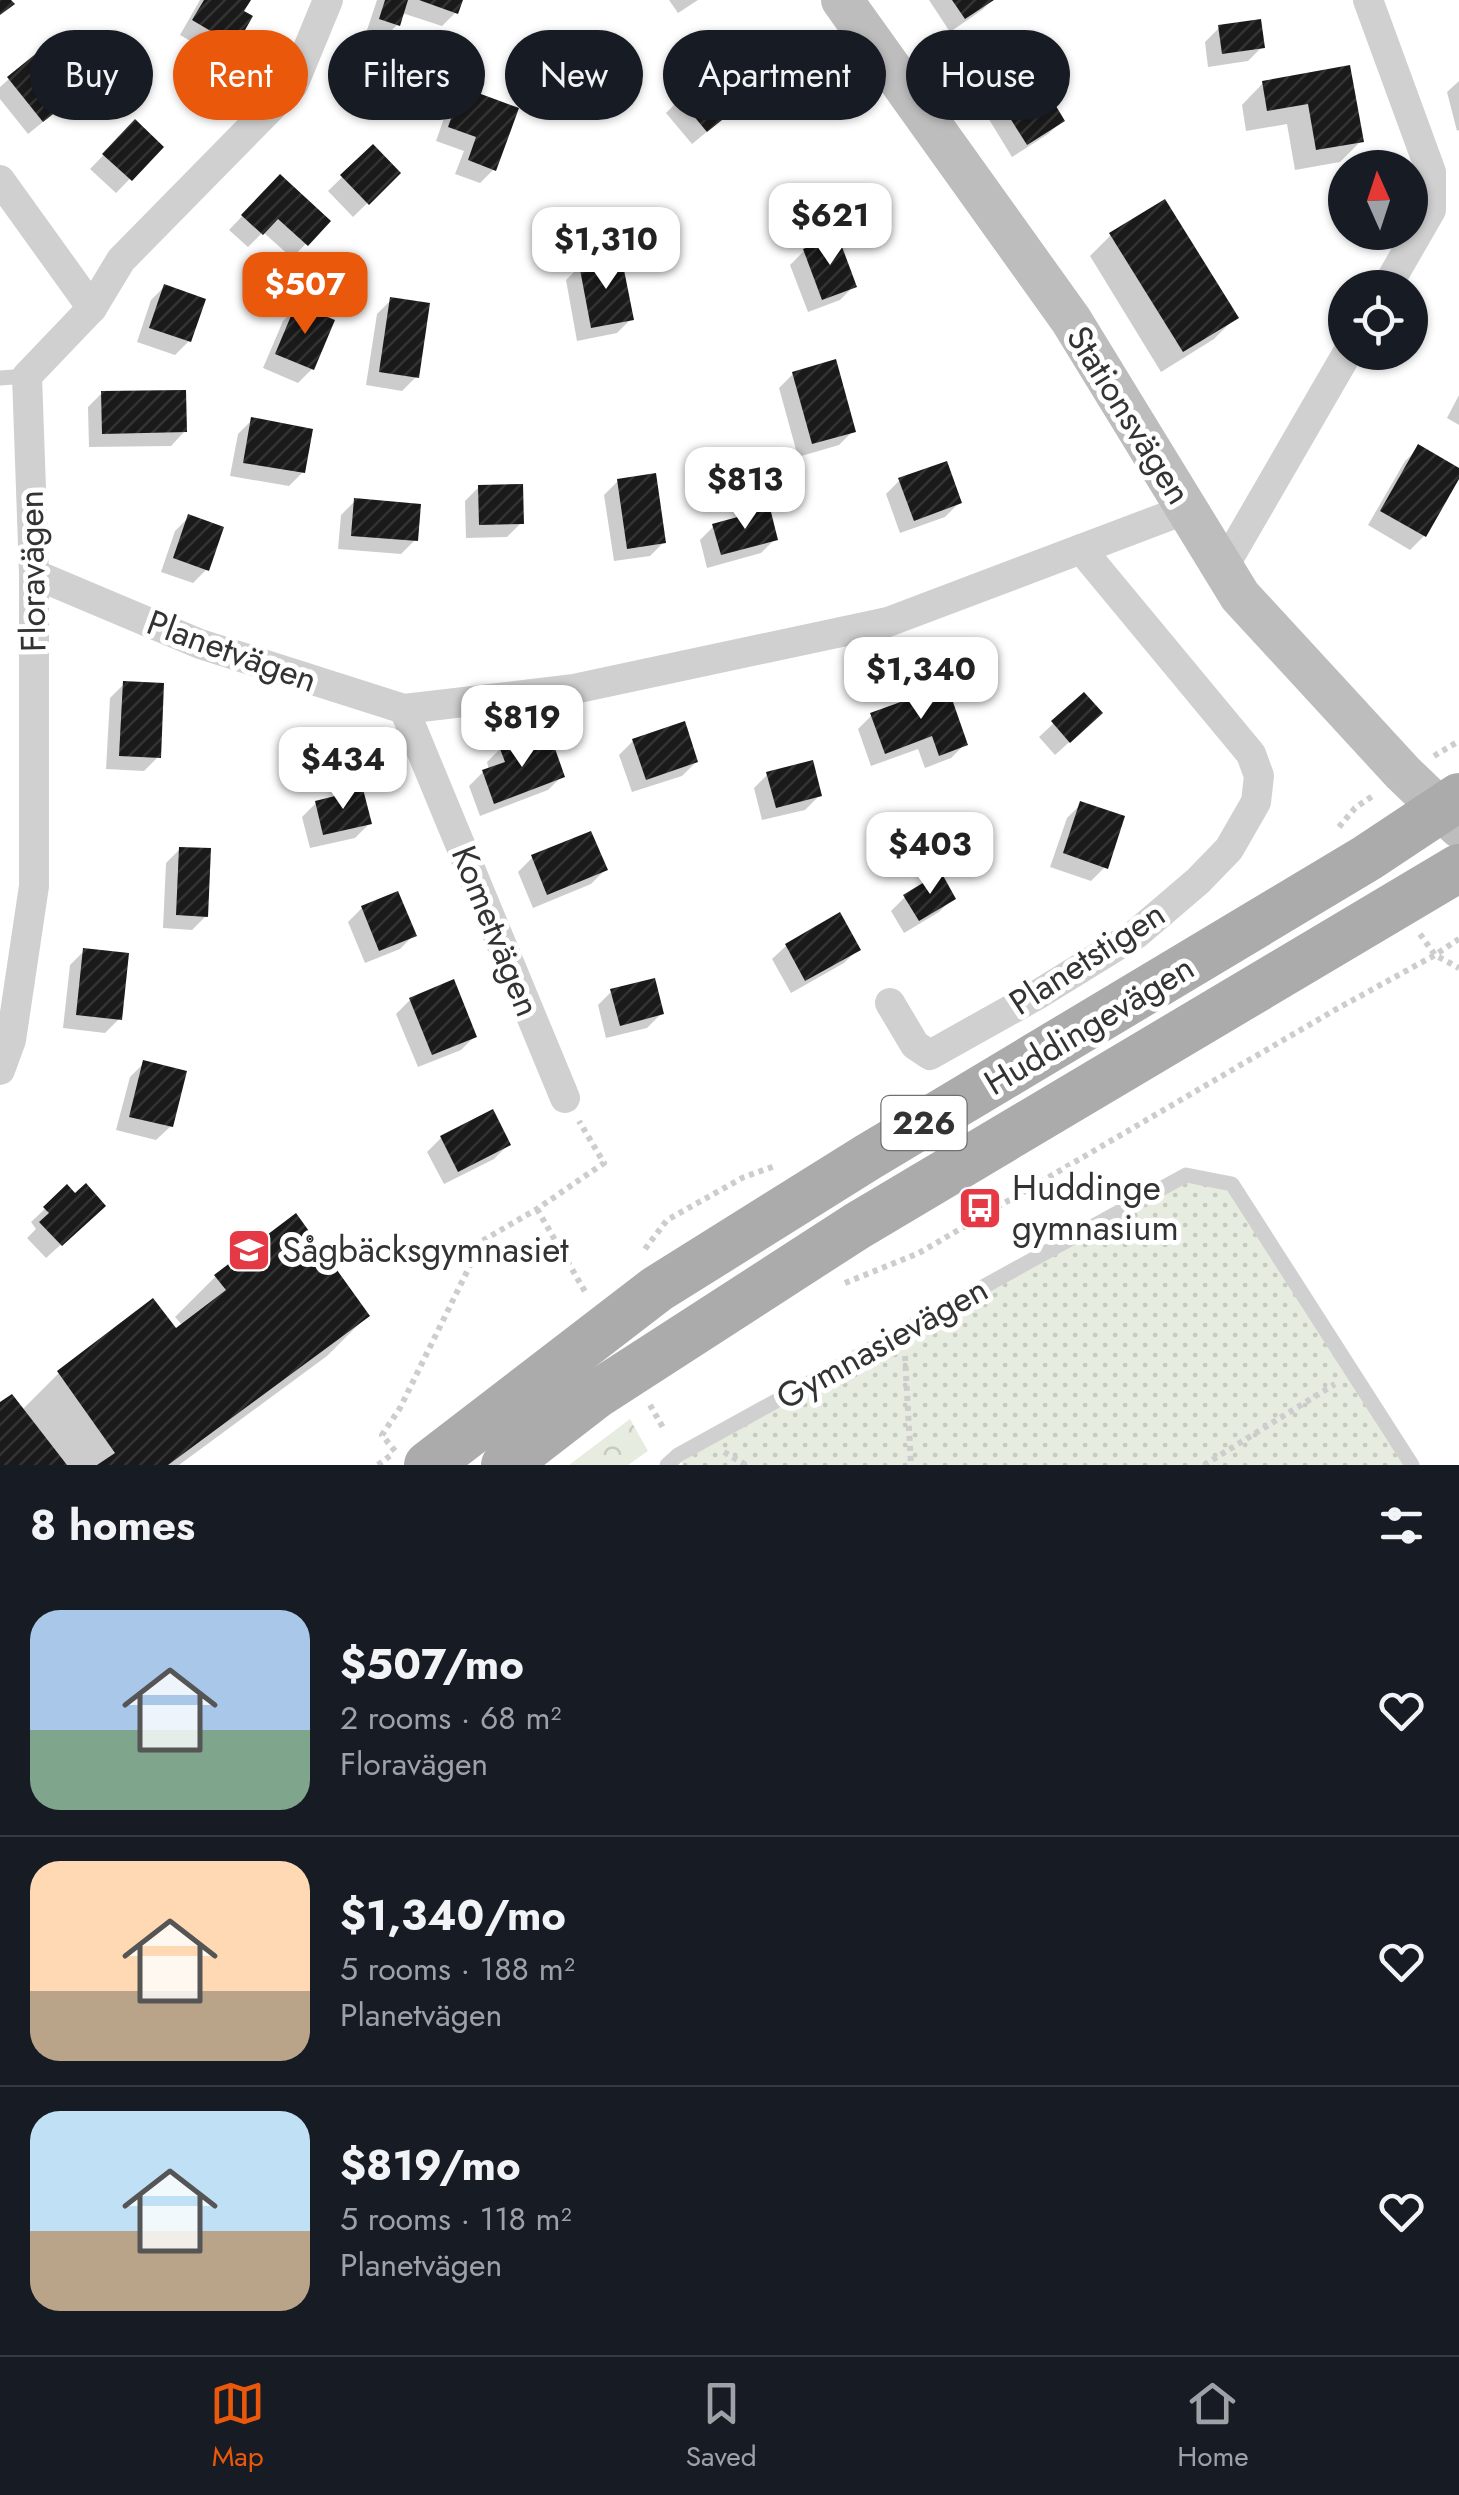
<!DOCTYPE html>
<html lang="en">
<head>
<meta charset="utf-8">
<style>
	:root { --surface:#171b24; --page:#20242c; --text:#f1f3f6; --muted:#9ea1a6; --line:#363941; --accent:#ea580c }
	body { margin:0; font-family:Jost,sans-serif; background:var(--page); color:var(--text); height:100vh; display:flex; flex-direction:column; font-size:38px; white-space:nowrap }
	* { box-sizing:border-box; margin:0 }
	p { font-size:32px; color:var(--muted) }
	.icon { flex:none; width:55px; height:55px; fill:none; stroke:currentColor; stroke-width:2; stroke-linecap:round; stroke-linejoin:round }
	.map { position:relative; height:1465px; overflow:hidden }
	.panel { display:flex; flex-direction:column; background:var(--surface); flex:1 }
	.panel>* { flex:none }
	.banner { position:absolute; left:30px; top:30px; width:1400px; height:90px; display:flex; gap:20px }
	.needle { width:65px; rotate:357deg }
	.fabs { position:absolute; left:1328px; top:150px; display:grid; gap:20px }
	.fabs a { display:grid; place-items:center; width:100px; height:100px; border-radius:50%; background:var(--surface); box-shadow:0 2px 8px #0004; font-size:50px }
	.price { position:absolute; translate:-50% -85px; padding:0 22px; border-radius:20px; background:#fff; color:#222; font-size:32px; line-height:65px; filter:drop-shadow(0 2px 5px #0008) }
	.price::after { content:''; position:absolute; left:50%; top:60px; width:30px; height:22px; margin-left:-15px; background:inherit; clip-path:polygon(0 0,100% 0,50% 100%) }
	.price.selected { background:var(--accent); color:#fff }
	ul { padding:0; list-style:none }
	li { display:flex; align-items:center; gap:30px; height:250px; padding:0 30px }
	li+li { border-top:2px solid var(--line) }
	li span { display:grid; place-items:center; flex:none; width:280px; height:200px; border-radius:30px; color:#555 }
	li>.icon { margin-inline-start:auto }
	span .icon { width:120px; height:120px; fill:#fffc; stroke-width:1 }
	li b { font-size:42px }
	h2 { display:flex; justify-content:space-between; align-items:center; height:120px; padding:0 30px; font-size:42px }
	.chip { padding:0 35px; border-radius:45px; background:var(--surface); box-shadow:0 2px 8px #0004; font-size:35px; line-height:90px }
	.chip.selected { background:var(--accent); color:#fff }
	.tabs { display:flex; justify-content:space-around; align-items:center; height:140px; border-top:2px solid var(--line); background:var(--surface); font-size:28px; color:var(--muted) }
	.tabs a { display:grid; justify-items:center; gap:5px }
	.tabs .selected { color:var(--accent) }
	.map>svg:first-child { display:block }
	.forest { fill:url(#forest-crowns) }
	.park { fill:url(#park-dots) }
	.shadow { fill:#0003 }
	.building { fill:url(#building-hatch) }
	.lines { fill:none; stroke-linecap:round; stroke-linejoin:round }
	.path { stroke:#cdcdcd; stroke-width:6; stroke-dasharray:5 5; stroke-linecap:butt }
	.lane { stroke:#d0d0d0; stroke-width:15 }
	.street { stroke:#d0d0d0; stroke-width:30 }
	.secondary { stroke:#bdbdbd; stroke-width:42 }
	.primary { stroke:#ababab; stroke-width:48 }
	.labels { text-anchor:middle; stroke-width:10; stroke-linejoin:round; paint-order:stroke }
	.shield { fill:#fff; stroke:#707070; stroke-width:2.5 }
	.shield-label { font-size:32px; font-weight:bold; fill:#333 }
	.street-label { font-size:35px; fill:#333; stroke:#fff }
	.poi-label { font-size:35px; fill:#333; stroke:#fff; text-anchor:start }
</style>
</head>
<body>
<div class="map">
<svg width="1459" height="1465" viewBox="0 0 1459 1465">
	<defs>
		<pattern id="forest-crowns" width="20" height="18" patternUnits="userSpaceOnUse" patternTransform="scale(2.5)"><rect width="20" height="18" fill="#e6ecdf"/><path d="M2 6a3 3 0 1 1 6 0M12 15a3 3 0 1 1 6 0" fill="none" stroke="#c6cbc0"/></pattern>
		<pattern id="park-dots" width="8" height="8" patternUnits="userSpaceOnUse" patternTransform="scale(2.5)"><rect width="8" height="8" fill="#e6ecdf"/><path d="M2 2h.1M6 6h.1" fill="none" stroke="#c6cbc0" stroke-width="1.8" stroke-linecap="round"/></pattern>
		<pattern id="building-hatch" width="6" height="6" patternUnits="userSpaceOnUse" patternTransform="scale(2.5)"><rect width="6" height="6" fill="#1a1a1a"/><path d="M-1 1l2-2M0 6l6-6M5 7l2-2" fill="none" stroke="#333"/></pattern>
	</defs>
	<rect width="100%" height="100%" fill="#fff"/>
	<path class="forest" d="M630,1419L648,1451L628,1465H569Z"/>
	<path class="park" d="M1186,1175L1232,1184L1412,1465H683L678,1455Z"/>
	<g class="shadow">
		<path d="M200,0H248L241,12L234,44L220,58L180,35Z"/>
		<path d="M377,0H460L456,12L442,26L402,13L398,24L384,38L366,33Z"/>
		<path d="M669,0H698L678,13Z"/>
		<path d="M929,0H992L982,10L950,32Z"/>
		<path d="M1219,28L1262,47L1248,61L1208,67L1205,42Z"/>
		<path d="M1348,68L1361,141L1340,162L1295,170L1287,124L1246,131L1242,105L1263,83Z"/>
		<path d="M9,79L74,97L28,134L0,99V87Z"/>
		<path d="M1459,81V130L1457,131L1447,92Z"/>
		<path d="M992,89L1062,121L1048,134L1012,157L979,103Z"/>
		<path d="M463,90L494,169L480,183L455,174L464,151L436,141L449,104Z"/>
		<path d="M680,99L720,121L692,144L666,113Z"/>
		<path d="M135,123L161,147L116,193L90,169Z"/>
		<path d="M373,147L398,173L353,217L328,191Z"/>
		<path d="M266,191L328,221L292,258L263,232L248,247L229,230Z"/>
		<path d="M1111,235L1236,317L1214,339L1161,372L1090,256Z"/>
		<path d="M804,251L854,286L840,300L808,312L790,265Z"/>
		<path d="M580,266L631,319L617,333L577,341L566,280Z"/>
		<path d="M165,286L189,341L175,355L137,342L151,300Z"/>
		<path d="M391,300L416,377L402,391L366,385L377,314Z"/>
		<path d="M297,307L312,369L298,383L263,368L283,321Z"/>
		<path d="M793,374L853,431L839,445L798,457L779,388Z"/>
		<path d="M102,393L185,431L171,446L89,447L88,407Z"/>
		<path d="M1459,395V425L1447,418Z"/>
		<path d="M252,420L303,472L289,486L230,476L238,434Z"/>
		<path d="M1419,448L1459,471V474L1424,536L1410,550L1368,525L1405,461Z"/>
		<path d="M900,480L959,503L945,517L900,533L886,494Z"/>
		<path d="M618,481L664,542L650,556L614,561L604,495Z"/>
		<path d="M479,487L521,523L507,537L466,538L465,501Z"/>
		<path d="M355,501L415,540L401,554L338,549L341,515Z"/>
		<path d="M189,517L207,569L193,583L161,572L175,531Z"/>
		<path d="M714,526L775,539L761,553L707,568L700,540Z"/>
		<path d="M124,684L158,757L144,771L106,769L110,698Z"/>
		<path d="M920,694L965,744L951,758L925,768L918,749L871,766L858,729L872,715L914,700Z"/>
		<path d="M1083,696L1086,727L1055,755L1039,737Z"/>
		<path d="M633,741L696,762L682,776L632,792L619,755Z"/>
		<path d="M501,748L529,755L562,776L548,790L480,816L469,786L483,772L489,770L487,762Z"/>
		<path d="M768,774L819,796L805,810L762,820L754,788Z"/>
		<path d="M316,803L369,824L355,838L310,848L302,817Z"/>
		<path d="M1081,804L1105,867L1091,881L1050,867L1067,818Z"/>
		<path d="M180,849L206,916L192,930L163,928L166,863Z"/>
		<path d="M532,858L605,870L591,884L533,908L518,872Z"/>
		<path d="M905,897L953,898L939,912L904,933L891,911Z"/>
		<path d="M362,908L414,935L400,949L365,963L348,922Z"/>
		<path d="M786,946L858,949L844,963L791,993L772,959Z"/>
		<path d="M84,951L119,1019L105,1033L63,1028L70,965Z"/>
		<path d="M612,991L661,1014L647,1028L606,1038L598,1005Z"/>
		<path d="M410,1000L475,1036L461,1050L418,1067L396,1014Z"/>
		<path d="M144,1063L171,1126L156,1140L116,1130L130,1077Z"/>
		<path d="M441,1138L508,1145L494,1159L444,1184L427,1152Z"/>
		<path d="M67,1188L89,1219L46,1258L27,1238L36,1229L31,1222Z"/>
		<path d="M296,1217L367,1316L327,1356L179,1465H0V1405L22,1410L59,1373L175,1332L183,1326L175,1317L215,1277Z"/>
	</g>
	<g class="building">
		<path d="M0,0H11L15,4L0,15Z"/>
		<path d="M204,0H251L244,11L253,16L236,46L192,20Z"/>
		<path d="M385,0H408L400,26L379,19Z"/>
		<path d="M419,0H463L458,14Z"/>
		<path d="M952,0H994L965,19Z"/>
		<path d="M1261,19L1265,48L1222,54L1218,25Z"/>
		<path d="M54,39L91,84L43,122L7,77Z"/>
		<path d="M1030,63L1065,121L1027,145L991,88Z"/>
		<path d="M1350,65L1364,142L1316,150L1308,104L1267,111L1262,81Z"/>
		<path d="M709,72L737,108L707,132L678,97Z"/>
		<path d="M462,87L519,108L496,171L468,160L476,137L448,127Z"/>
		<path d="M135,119L164,147L132,181L102,154Z"/>
		<path d="M373,144L401,173L369,205L340,175Z"/>
		<path d="M280,174L331,221L308,246L278,219L263,235L241,215Z"/>
		<path d="M1165,199L1239,318L1183,352L1109,233Z"/>
		<path d="M838,236L857,287L822,300L803,249Z"/>
		<path d="M621,255L634,320L591,328L579,264Z"/>
		<path d="M164,284L206,299L191,342L149,328Z"/>
		<path d="M390,297L430,303L419,378L379,372Z"/>
		<path d="M296,304L335,320L314,370L275,354Z"/>
		<path d="M836,359L856,432L812,444L792,372Z"/>
		<path d="M186,390L187,432L102,434L101,391Z"/>
		<path d="M251,417L313,429L305,473L243,463Z"/>
		<path d="M1418,444L1459,468V479L1426,537L1380,511Z"/>
		<path d="M947,461L962,503L914,521L898,478Z"/>
		<path d="M656,473L666,543L627,549L617,479Z"/>
		<path d="M523,484L524,524L479,525L478,485Z"/>
		<path d="M354,498L421,504L418,541L351,536Z"/>
		<path d="M770,508L778,540L721,555L712,524Z"/>
		<path d="M188,514L224,527L209,571L173,558Z"/>
		<path d="M123,681L164,683L161,758L119,756Z"/>
		<path d="M946,682L968,745L939,756L932,736L885,754L870,713L920,695L919,692Z"/>
		<path d="M1084,692L1103,713L1070,743L1051,721Z"/>
		<path d="M685,721L698,762L646,780L632,739Z"/>
		<path d="M525,737L531,751L553,743L565,777L494,804L482,770L505,762L499,746Z"/>
		<path d="M813,760L822,796L776,808L766,772Z"/>
		<path d="M363,789L372,824L323,835L315,801Z"/>
		<path d="M1080,801L1125,816L1108,869L1063,853Z"/>
		<path d="M591,831L608,870L547,895L531,855Z"/>
		<path d="M179,847L211,848L208,917L176,915Z"/>
		<path d="M941,872L956,899L919,921L903,895Z"/>
		<path d="M398,891L417,936L379,951L361,906Z"/>
		<path d="M840,912L861,950L805,981L785,944Z"/>
		<path d="M83,948L129,953L122,1020L76,1015Z"/>
		<path d="M655,978L664,1014L620,1026L610,989Z"/>
		<path d="M454,979L477,1037L432,1055L409,998Z"/>
		<path d="M143,1060L187,1071L173,1127L129,1117Z"/>
		<path d="M493,1109L511,1145L458,1172L440,1136Z"/>
		<path d="M86,1183L106,1206L62,1246L39,1222L49,1213L43,1207L67,1184L75,1193Z"/>
		<path d="M296,1213L370,1316L168,1465H97L115,1453L57,1371L153,1298L176,1328L226,1290L214,1275Z"/>
		<path d="M12,1394L67,1465H0V1402Z"/>
	</g>
	<g class="lines">
		<g class="path">
			<path d="M1434,756L1459,741"/>
			<path d="M1339,827L1355,808L1374,795"/>
			<path d="M1420,934L1435,955L1459,968"/>
			<path d="M537,1209L587,1295"/>
			<path d="M645,1249L667,1220L744,1177L775,1166"/>
			<path d="M845,1283L919,1253L1333,1011L1435,955L1459,939"/>
			<path d="M905,1356L911,1465"/>
			<path d="M650,1405L665,1431"/>
			<path d="M395,1451L382,1435L400,1408L482,1241L537,1209L604,1163L579,1121"/>
			<path d="M724,1452L746,1465"/>
			<path d="M378,1465L391,1455"/>
			<path d="M1204,1465L1335,1384"/>
		</g>
		<g class="lane">
			<path d="M0,378L27,376"/>
			<path d="M667,1465L678,1455L1186,1175L1232,1184L1412,1465"/>
		</g>
		<g class="street">
			<path d="M1368,0L1431,172V210L1386,288"/>
			<path d="M0,180L92,308"/>
			<path d="M1223,568L1348,352"/>
			<path d="M34,574L200,644L404,709L574,689L888,622L1187,509"/>
			<path d="M404,709L565,1098"/>
			<path d="M890,1003L915,1045L930,1055L1037,995L1136,934L1198,881L1229,849L1256,802L1259,776L1251,754L1081,549"/>
			<path d="M0,1070L11,1040L34,886V574L27,376L92,308L121,260L293,85L328,0"/>
		</g>
		<path class="secondary" d="M842,0L1071,320L1240,596L1403,773L1459,827"/>
		<g class="primary">
			<path d="M428,1465L657,1289L868,1157L1367,858L1459,797"/>
			<path d="M505,1465L597,1394L857,1226L1459,868"/>
		</g>
	</g>
	<defs>
		<g id="bus-square" transform="scale(2.25)"><rect x="-9" y="-9" width="18" height="18" rx="4" fill="#e63946" stroke="#fff"/><path d="M-5-6H5V4H4V6H2V4H-2V6H-4V4H-5ZM-3.5-4V0h7V-4ZM-3.5 1.2v1.5H-2V1.2ZM2 1.2v1.5H3.5V1.2Z" fill="#fff"/></g>
		<g id="school-square" transform="scale(2.25)"><rect x="-9" y="-9" width="18" height="18" rx="4" fill="#e63946" stroke="#fff"/><path d="M0-5L7-2L0 1L-7-2ZM-4 1L0 2.5L4 1V4Q0 6-4 4Z" fill="#fff"/></g>
	</defs>
	<g fill-rule="evenodd">
		<use href="#bus-square" x="980" y="1208"/>
		<use href="#school-square" x="249" y="1250"/>
	</g>
	<g class="labels">
		<rect class="shield" x="881.5" y="1096" width="85" height="54" rx="8"/>
		<g class="shield-label">
			<text x="924" y="1134">226</text>
		</g>
		<g class="street-label">
			<text transform="translate(1129 415) rotate(58)" y="12">Stationsvägen</text>
			<text transform="translate(32 571) rotate(-91)" y="12">Floravägen</text>
			<text transform="translate(232 651) rotate(20)" y="12">Planetvägen</text>
			<text transform="translate(496 931) rotate(68)" y="12">Kometvägen</text>
			<text transform="translate(1087 958) rotate(-33)" y="12">Planetstigen</text>
			<text transform="translate(1089 1025) rotate(-31)" y="12">Huddingevägen</text>
			<text transform="translate(882 1343) rotate(-29)" y="12">Gymnasievägen</text>
		</g>
		<g class="poi-label">
			<text x="1012" y="1200">Huddinge<tspan x="1012" dy="40">gymnasium</tspan></text>
			<text x="282" y="1262">Sågbäcksgymnasiet</text>
		</g>
	</g>
</svg>
<div class="fabs">
<a><svg class="needle" viewBox="-14 -14 28 28"><path d="M0-13l5 13h-10z" fill="#e53935"/><path d="M0 13l5-13h-10z" fill="#9ea1a6"/></svg></a>
<a><svg class="icon" aria-label="locate" viewBox="0 0 24 24"><circle cx="12" cy="12" r="6"/><path d="M12 2v4M12 18v4M2 12h4M18 12h4"/></svg></a>
</div>
<b class="price" style="left:830px;top:268px">$621</b>
<b class="price" style="left:606px;top:292px">$1,310</b>
<b class="price selected" style="left:305px;top:337px">$507</b>
<b class="price" style="left:745px;top:532px">$813</b>
<b class="price" style="left:921px;top:722px">$1,340</b>
<b class="price" style="left:522px;top:770px">$819</b>
<b class="price" style="left:343px;top:812px">$434</b>
<b class="price" style="left:930px;top:897px">$403</b>
<div class="banner">
<a class="chip">Buy</a>
<a class="chip selected">Rent</a>
<a class="chip">Filters</a>
<a class="chip">New</a>
<a class="chip">Apartment</a>
<a class="chip">House</a>
</div>
</div>
<section class="panel">
<h2>8 homes<svg class="icon" aria-label="filters" viewBox="0 0 24 24"><path d="M4 7h16M4 17h16"/><circle cx="9" cy="7" r="2"/><circle cx="15" cy="17" r="2"/></svg></h2>
<ul>
<li><span style="background:linear-gradient(#a9c7e8 60%,#7fa58c 0)"><svg class="icon" aria-label="home" viewBox="0 0 24 24"><path d="M3 11l9-7 9 7M6 9v11h12V9"/></svg></span><div><b>$507/mo</b><p>2 rooms · 68 m²</p><p>Floravägen</p></div><svg class="icon" aria-label="heart" viewBox="0 0 24 24"><path d="M12 20l-8-8c-3-5 5-10 8-4 3-6 11-1 8 4z"/></svg></li>
<li><span style="background:linear-gradient(#ffd9b3 65%,#b9a48a 0)"><svg class="icon" aria-label="home" viewBox="0 0 24 24"><path d="M3 11l9-7 9 7M6 9v11h12V9"/></svg></span><div><b>$1,340/mo</b><p>5 rooms · 188 m²</p><p>Planetvägen</p></div><svg class="icon" aria-label="heart" viewBox="0 0 24 24"><path d="M12 20l-8-8c-3-5 5-10 8-4 3-6 11-1 8 4z"/></svg></li>
<li><span style="background:linear-gradient(#bfe0f5 60%,#b9a48a 0)"><svg class="icon" aria-label="home" viewBox="0 0 24 24"><path d="M3 11l9-7 9 7M6 9v11h12V9"/></svg></span><div><b>$819/mo</b><p>5 rooms · 118 m²</p><p>Planetvägen</p></div><svg class="icon" aria-label="heart" viewBox="0 0 24 24"><path d="M12 20l-8-8c-3-5 5-10 8-4 3-6 11-1 8 4z"/></svg></li>
</ul>
</section>
<nav class="tabs">
<a class="selected"><svg class="icon" aria-label="map" viewBox="0 0 24 24"><path d="M3 6l6-2 6 2 6-2v14l-6 2-6-2-6 2zM9 4v14M15 6v14"/></svg>Map</a>
<a><svg class="icon" aria-label="saved" viewBox="0 0 24 24"><path d="M7 4h10v16l-5-4-5 4z"/></svg>Saved</a>
<a><svg class="icon" aria-label="home" viewBox="0 0 24 24"><path d="M3 11l9-7 9 7M6 9v11h12V9"/></svg>Home</a>
</nav>
</body>
</html>
